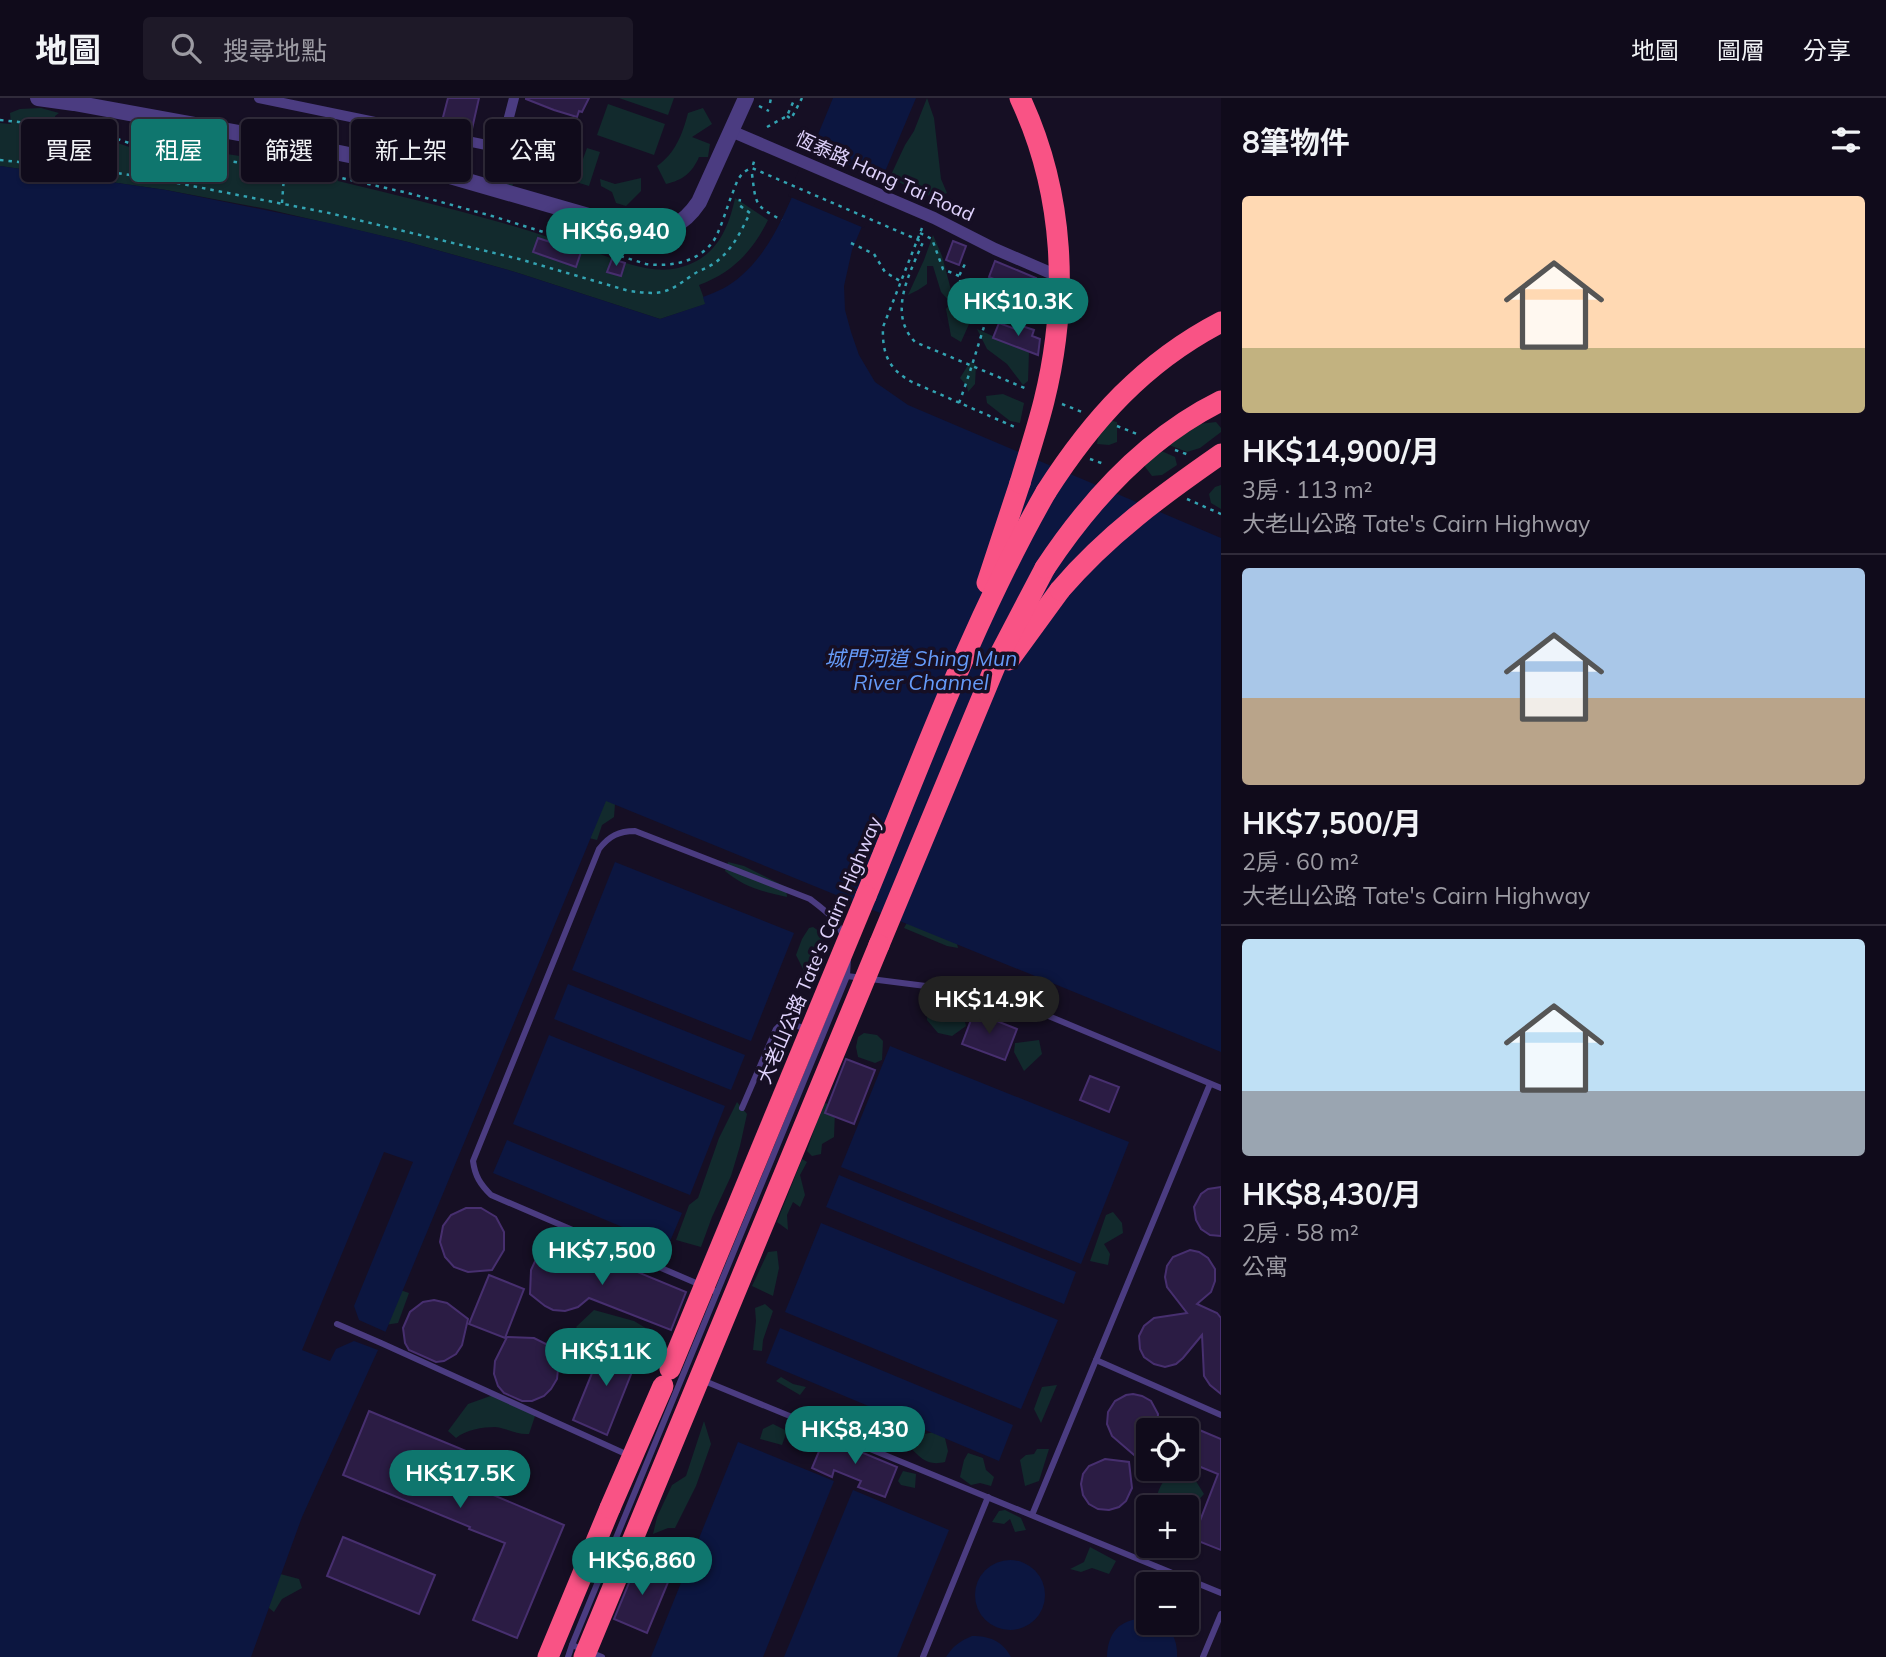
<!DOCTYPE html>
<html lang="zh-TW">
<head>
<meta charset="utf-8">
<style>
	:root { --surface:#100b1b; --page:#1e1928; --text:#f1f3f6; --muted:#9c9ba3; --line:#302b3a; --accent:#0f766e }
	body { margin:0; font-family:Mulish,"Noto Sans TC",sans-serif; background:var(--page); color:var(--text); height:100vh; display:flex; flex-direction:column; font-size:26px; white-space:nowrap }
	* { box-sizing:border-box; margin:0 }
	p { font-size:23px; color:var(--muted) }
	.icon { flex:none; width:38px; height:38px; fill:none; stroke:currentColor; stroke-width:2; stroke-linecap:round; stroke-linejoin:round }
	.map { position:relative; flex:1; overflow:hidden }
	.details { display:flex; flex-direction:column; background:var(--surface); width:665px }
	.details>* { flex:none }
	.hud { position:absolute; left:21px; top:21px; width:665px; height:63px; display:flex; gap:14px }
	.buttons { position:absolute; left:1136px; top:1320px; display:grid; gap:14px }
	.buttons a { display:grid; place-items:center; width:63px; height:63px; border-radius:7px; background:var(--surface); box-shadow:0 2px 5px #0004,0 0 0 2px var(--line); font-size:35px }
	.price { position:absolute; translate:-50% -60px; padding:0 16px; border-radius:24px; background:var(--accent); color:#fff; font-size:23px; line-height:46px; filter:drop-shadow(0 2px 4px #0008) }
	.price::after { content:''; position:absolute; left:50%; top:42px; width:21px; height:16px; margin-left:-10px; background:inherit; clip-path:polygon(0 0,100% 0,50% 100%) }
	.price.current { background:#222; color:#fff }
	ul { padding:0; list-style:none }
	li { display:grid; align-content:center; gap:14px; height:371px; padding:0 21px }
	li+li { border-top:2px solid var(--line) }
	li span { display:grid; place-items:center; height:217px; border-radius:7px; color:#555 }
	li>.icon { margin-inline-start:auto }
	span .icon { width:126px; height:126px; fill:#fffc; stroke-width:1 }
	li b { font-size:30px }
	h2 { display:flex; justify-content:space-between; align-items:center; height:84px; padding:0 21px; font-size:30px }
	.chip { padding:0 24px; border-radius:7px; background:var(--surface); box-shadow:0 2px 5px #0004,0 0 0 2px var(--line); font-size:24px; line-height:63px }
	.chip.current { background:var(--accent); color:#fff }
	header { display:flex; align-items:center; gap:42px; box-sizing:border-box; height:98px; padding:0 35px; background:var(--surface); border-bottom:2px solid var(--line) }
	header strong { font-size:33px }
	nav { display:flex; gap:38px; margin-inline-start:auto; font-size:24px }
	.search { width:490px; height:63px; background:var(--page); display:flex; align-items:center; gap:18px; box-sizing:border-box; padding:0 24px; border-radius:7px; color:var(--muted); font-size:26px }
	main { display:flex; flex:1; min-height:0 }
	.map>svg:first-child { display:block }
	.green { fill:#122a2d }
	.water { fill:#0c1640 }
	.pier { fill:#160f24 }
	.building { fill:#2b1c44; stroke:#472f6f; stroke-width:2 }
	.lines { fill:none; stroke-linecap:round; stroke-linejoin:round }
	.path { stroke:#33a3b2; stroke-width:2.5; stroke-dasharray:3.5 5; stroke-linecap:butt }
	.service { stroke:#4b3c81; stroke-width:6 }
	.pedestrian { stroke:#4b3c81; stroke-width:10 }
	.minor { stroke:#4b3c81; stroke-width:12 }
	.tertiary { stroke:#4b3c81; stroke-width:16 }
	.motorway { stroke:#f95385; stroke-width:21 }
	.motorway-bridge { stroke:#f95385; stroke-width:21 }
	.labels { text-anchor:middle; stroke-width:7; stroke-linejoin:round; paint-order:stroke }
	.street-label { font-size:19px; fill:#e0d3fd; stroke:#160f24 }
	.water-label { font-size:21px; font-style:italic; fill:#659bf9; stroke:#160f24 }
</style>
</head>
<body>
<header>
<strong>地圖</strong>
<div class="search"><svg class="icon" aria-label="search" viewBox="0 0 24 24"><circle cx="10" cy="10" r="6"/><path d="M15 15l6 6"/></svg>搜尋地點</div>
<nav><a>地圖</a><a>圖層</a><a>分享</a></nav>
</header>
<main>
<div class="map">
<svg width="1221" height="1559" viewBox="0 0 1221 1559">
	<rect width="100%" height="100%" fill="#160f24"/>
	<g class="green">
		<path d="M619,0H674L668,17Z"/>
		<path d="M927,0L934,20L941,81L947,95C928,105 908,88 890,79L905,47L914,33Z"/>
		<path d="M608,6L665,26L654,57L597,37Z"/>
		<path d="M41,10L59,15L55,18V32L69,34L73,26L75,34L79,35L85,28L103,32V40L138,52L161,56L162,46L273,63V75H288L293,57H303L302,63L306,76L327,81L336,73L338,83C392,96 446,109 499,124C528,132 556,142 585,151C614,160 647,177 678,170C715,161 728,133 735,100L768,122C753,153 732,175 699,187L706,206L660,221L515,174L408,144L267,111L166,92L0,68V25L11,26L10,15L20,11Z"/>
		<path d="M703,10L712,26L692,39L710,46L708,59H699C692,75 683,82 666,86L657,68C675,56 683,35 688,15Z"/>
		<path d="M587,50L600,54L589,88L576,84V73L580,69Z"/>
		<path d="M508,70L517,74L512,89L503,87V72Z"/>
		<path d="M641,80V93L626,108L616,105L612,94L601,88L600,81L615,86Z"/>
		<path d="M933,137L942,158L955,207L969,226L961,244L951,238L946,211L951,205L941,194L933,168H927V186L918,192L908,197L924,162Z"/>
		<path d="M977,231L1029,254L1028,283L1023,287L1007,266L987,251Z"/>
		<path d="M970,264L976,267L975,286L968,294L967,288L960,280Z"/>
		<path d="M1003,296L1024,305L1020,325L1010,323L987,305L986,298Z"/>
		<path d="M1109,322L1117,324V344L1109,347L1097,346L1099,333Z"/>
		<path d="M1216,324L1221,330V334L1200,350L1187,354L1169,347L1199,326Z"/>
		<path d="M1157,351L1175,359L1177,367L1162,377L1152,378L1143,366Z"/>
		<path d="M1221,387V411L1211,405L1209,396L1215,389Z"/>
		<path d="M605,690L615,706L614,719L602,727L597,742L585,739Z"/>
		<path d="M728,764L744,768L786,789L787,799C763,794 744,789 725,773Z"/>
		<path d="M912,816L957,846L958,850L947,848L904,830Z"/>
		<path d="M813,829L826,838L816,851L812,868L804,873L796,857L802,841L809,830Z"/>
		<path d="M943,906L948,921L963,916L966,928L952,938L938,935L927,922L928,908Z"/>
		<path d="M864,935L877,937L883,943L882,962L875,965L858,959L856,949L858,939Z"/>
		<path d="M1039,942L1042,956L1024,973L1014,954L1015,945Z"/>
		<path d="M737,1004L747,1016L740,1048L731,1078L712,1119L701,1149L676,1142L689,1107L698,1100L719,1040Z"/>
		<path d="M826,1005L835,1013L834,1039L822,1046L821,1056L812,1058L807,1053L822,1008Z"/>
		<path d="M802,1061L807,1064L800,1077L805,1097L800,1109L793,1104L787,1117L788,1132L777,1124Z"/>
		<path d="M1113,1114L1122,1125L1123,1135L1104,1146L1110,1156L1108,1167L1090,1163L1106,1117Z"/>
		<path d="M777,1153L779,1170L773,1198L752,1188L768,1154Z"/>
		<path d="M397,1191L409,1195L398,1225L378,1228Z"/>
		<path d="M765,1206L773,1213L763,1242L762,1253L753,1252L756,1223L755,1210Z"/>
		<path d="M594,1212L634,1223L649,1232L646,1246L601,1230L591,1244L576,1229Z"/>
		<path d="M781,1279L793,1286L806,1289L800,1297L776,1283Z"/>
		<path d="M1057,1287L1041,1325L1034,1311L1042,1289Z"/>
		<path d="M496,1296L536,1315L529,1336C516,1337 507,1330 495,1329C483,1329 465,1332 456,1340L448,1333L468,1306Z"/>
		<path d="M876,1311L885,1322L907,1318L920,1337L943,1332L948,1353L945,1364C928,1368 921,1361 910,1349L902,1352L887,1347L872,1333L865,1335L853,1325L850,1316L859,1313Z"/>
		<path d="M704,1323L711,1346L696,1388L675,1430H668L653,1436L657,1419L672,1387L686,1378Z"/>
		<path d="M773,1326L787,1333L782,1347L760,1341L763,1331Z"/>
		<path d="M1037,1351H1049L1039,1383L1025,1388L1020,1362L1026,1357L1034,1356Z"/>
		<path d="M968,1355L983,1360L986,1372L994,1379L991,1388L980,1385L971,1387L960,1379L964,1362Z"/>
		<path d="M1173,1370H1181L1187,1379L1192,1377L1204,1396C1191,1412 1174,1409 1156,1409C1155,1393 1164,1382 1173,1370Z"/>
		<path d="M903,1373L916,1376L915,1390L901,1387L898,1383Z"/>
		<path d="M1005,1412L1021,1420L1026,1432L1015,1434L1010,1421L1004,1426L992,1424L999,1413Z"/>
		<path d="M1090,1449L1116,1463L1109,1476L1092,1470L1081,1474L1070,1471L1084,1464Z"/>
		<path d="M269,1473L299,1481L302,1490L282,1501L274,1514L259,1502Z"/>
	</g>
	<g class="water">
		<path d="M833,0H916L852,152L844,188L845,212L851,234L859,257L875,284L908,307L1221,440V954L606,703L378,1252L302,1419L251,1559H0V68L166,92L329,125L408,144L515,174L660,221L705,206L703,199C717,194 730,188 741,178C772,151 786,112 802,76C812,50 823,25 833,0Z"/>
		<path d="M615,764L794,835L751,943L572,872Z"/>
		<path d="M568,886L745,957L731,992L554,921Z"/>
		<path d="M549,937L725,1008L690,1097L513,1026Z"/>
		<path d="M890,948L1129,1044L1081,1166L841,1069Z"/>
		<path d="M507,1042L682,1115L668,1148L493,1075Z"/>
		<path d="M839,1077L1076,1174L1064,1206L826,1109Z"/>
		<path d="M821,1125L1058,1222L1021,1311L785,1214Z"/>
		<path d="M780,1230L1013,1327L999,1363L766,1265Z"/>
		<path d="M738,1344L834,1383L763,1559H651Z"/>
		<path d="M853,1392L949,1432L897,1559H784Z"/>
		<circle cx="1010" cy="1497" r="35"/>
		<path d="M1144,1520H1148V1524C1150,1524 1158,1524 1160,1525C1173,1529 1178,1547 1177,1559H1107C1108,1534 1119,1522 1144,1520Z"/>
		<path d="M972,1538C990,1538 1002,1543 1011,1559H946C953,1548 960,1543 972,1538Z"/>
	</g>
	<g class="pier">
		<path d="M808,50L885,82L864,130L788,98Z"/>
		<path d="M384,1054L413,1064L354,1208L359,1222L386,1234L378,1252L354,1243L336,1251L330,1263L302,1252Z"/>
	</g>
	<g class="building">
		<path d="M448,0H479L472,31L468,30L467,35L445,29L446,24L442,23Z"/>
		<path d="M526,0H589L582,14L579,13L577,19L554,12L526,1Z"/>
		<path d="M538,140L581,154L576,169L533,154Z"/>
		<path d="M953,143L966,148L959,167L946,162Z"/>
		<path d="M612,161L625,165L621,178L607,174Z"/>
		<path d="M995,163L1036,180L1029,196L989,179Z"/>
		<path d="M999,225L1018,232L1019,227L1034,232L1032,238L1040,241L1038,257L993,240Z"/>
		<path d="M974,914L1017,931L1005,962L962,946Z"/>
		<path d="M846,961L875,972L854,1026L825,1015Z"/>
		<path d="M1090,978L1119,989L1109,1014L1080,1002Z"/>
		<path d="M1221,1089V1138L1210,1137L1201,1131L1196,1122L1194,1109L1201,1096L1208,1091Z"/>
		<path d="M466,1110H481L496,1119L504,1134V1152L492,1172L468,1174L454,1169L445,1159L440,1144L443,1128L451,1117Z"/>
		<path d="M560,1148L573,1150L583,1155L601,1176L606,1161L686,1194L671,1232L589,1200L578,1209L565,1213L553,1212L545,1208L530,1196L531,1172L536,1161L547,1151Z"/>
		<path d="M1190,1152L1199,1154L1208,1160L1215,1171V1183L1211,1194L1197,1206L1217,1215L1221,1220V1296L1210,1287L1204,1278L1202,1237L1183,1260L1176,1266L1165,1269L1154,1266L1144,1259L1140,1251L1139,1238L1144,1228L1154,1220L1187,1215L1167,1189L1165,1179L1167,1168L1173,1159Z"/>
		<path d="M489,1177L524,1191L505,1240L469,1226Z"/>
		<path d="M434,1202L447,1205L468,1221L462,1247L456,1256L444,1263L436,1264L409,1252L405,1245L403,1230L410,1214L423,1204Z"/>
		<path d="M507,1239L534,1240L546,1246L554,1257L558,1271L557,1281L551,1291L544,1298L532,1303H522L504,1295L498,1288L494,1276L495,1263Z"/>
		<path d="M605,1243L639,1256L607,1337L573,1322Z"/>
		<path d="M1133,1296L1142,1298L1151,1303L1158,1316L1157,1332H1148V1369L1112,1338L1107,1326L1108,1314L1115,1303L1126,1297Z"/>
		<path d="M369,1313L483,1360L472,1388L564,1427L517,1540L473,1522L505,1445L469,1431L470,1429L343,1377Z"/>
		<path d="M1197,1331L1221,1341V1452L1193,1441L1218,1376L1186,1363V1356Z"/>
		<path d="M825,1339L897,1369L885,1399L858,1389L861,1383L834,1372L832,1379L812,1370Z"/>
		<path d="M1105,1361L1129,1364L1132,1390L1126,1403L1119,1409L1109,1412L1098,1411L1089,1406L1083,1397L1081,1386L1083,1376L1089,1368Z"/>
		<path d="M343,1439L435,1477L419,1516L327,1478Z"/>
		<path d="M638,1463L671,1477L647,1535L614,1521Z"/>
	</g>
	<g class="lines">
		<g class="path">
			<path d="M770,5L771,0"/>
			<path d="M759,8L769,13"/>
			<path d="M787,18L791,21L802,0"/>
			<path d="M0,22L91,32L138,48L266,69H293L408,95L492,118L646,166C669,169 696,165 712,145C720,135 727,108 733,94C737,83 740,74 752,70L923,144C910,175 887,215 915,244L1027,291"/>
			<path d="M767,29L787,18L795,0"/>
			<path d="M0,62L104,73L162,82L329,115L519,161L629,193C661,197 666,196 691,178C699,172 708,170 716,164C733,151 741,133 750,115L739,107L740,101"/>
			<path d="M753,67L755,60"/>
			<path d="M104,73L109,34"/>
			<path d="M752,76C756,106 754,108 782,122"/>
			<path d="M282,105L285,65"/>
			<path d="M922,130L883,229C882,255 888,271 912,284L1017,330"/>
			<path d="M920,135L932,141L943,171L959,178"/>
			<path d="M851,145L874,156L885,174L900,183"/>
			<path d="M991,207L1018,218"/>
			<path d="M959,305C971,273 980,240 991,207L964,198L959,178L967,162"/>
			<path d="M1062,306L1082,314"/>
			<path d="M1117,328L1137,336"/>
			<path d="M1175,352L1189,357"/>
			<path d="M1090,361L1104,366"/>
			<path d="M1187,401L1221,416"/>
		</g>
		<g class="service">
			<path d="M847,878L965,893L1015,904L1221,990"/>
			<path d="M742,1010L776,931L782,925H790L808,932"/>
			<path d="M717,1194L491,1097C480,1086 475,1078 473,1063L599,751C609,738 619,733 635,733L810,801C823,811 839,822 843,839"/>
			<path d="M337,1226L381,1245L628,1357"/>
			<path d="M1096,1262L1221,1317"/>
			<path d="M702,1282L1221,1495"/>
			<path d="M1032,1417L1210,986"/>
			<path d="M572,1547L602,1559"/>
			<path d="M568,1559L572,1547L847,878L848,859"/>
			<path d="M923,1559L988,1399"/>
			<path d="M1203,1559L1221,1516"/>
		</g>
		<path class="pedestrian" d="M259,0L501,50L514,0"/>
		<path class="minor" d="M731,33L934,120L995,151L1053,176"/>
		<path class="tertiary" d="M38,0L74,5L277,42L450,78L637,132C667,134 682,129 699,104L746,0"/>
		<g class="motorway">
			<path d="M987,485L1020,385"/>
			<path d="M1009,562L1060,492"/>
			<path d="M866,798C922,662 973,522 1046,394"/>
			<path d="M879,847L1001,554L1045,470"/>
			<path d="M548,1559L610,1410"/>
		</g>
		<g class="motorway-bridge">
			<path d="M1020,385C1028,358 1037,331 1044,303C1069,202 1065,96 1020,0"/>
			<path d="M1046,394C1092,322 1144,264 1221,224"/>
			<path d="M1045,470C1090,402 1146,340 1221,303"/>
			<path d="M1060,492C1107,437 1162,397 1221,356"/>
			<path d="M670,1271L866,798"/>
			<path d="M610,1410L663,1288"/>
			<path d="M584,1559L879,847"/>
		</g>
	</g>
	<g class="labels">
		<g class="street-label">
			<text transform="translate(885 78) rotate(24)" y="7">恆泰路 Hang Tai Road</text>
			<text transform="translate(819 852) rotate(-67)" y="7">大老山公路 Tate's Cairn Highway</text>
		</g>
		<g class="water-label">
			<text x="921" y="568">城門河道 Shing Mun<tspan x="921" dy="24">River Channel</tspan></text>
		</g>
	</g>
</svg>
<div class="buttons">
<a><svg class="icon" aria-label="locate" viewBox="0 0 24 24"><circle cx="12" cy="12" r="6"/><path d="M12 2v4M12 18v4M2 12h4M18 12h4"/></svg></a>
<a>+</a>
<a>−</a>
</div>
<b class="price" style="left:616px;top:170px">HK$6,940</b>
<b class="price" style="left:1018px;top:240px">HK$10.3K</b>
<b class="price current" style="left:989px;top:938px">HK$14.9K</b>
<b class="price" style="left:602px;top:1189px">HK$7,500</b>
<b class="price" style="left:606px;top:1290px">HK$11K</b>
<b class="price" style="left:855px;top:1368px">HK$8,430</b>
<b class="price" style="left:460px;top:1412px">HK$17.5K</b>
<b class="price" style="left:642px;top:1499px">HK$6,860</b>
<div class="hud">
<a class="chip">買屋</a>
<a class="chip current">租屋</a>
<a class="chip">篩選</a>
<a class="chip">新上架</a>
<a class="chip">公寓</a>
</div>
</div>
<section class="details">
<h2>8筆物件<svg class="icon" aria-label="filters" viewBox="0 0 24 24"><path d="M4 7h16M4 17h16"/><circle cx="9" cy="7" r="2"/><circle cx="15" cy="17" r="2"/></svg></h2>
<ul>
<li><span style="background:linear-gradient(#ffd9b3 70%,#c2b280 0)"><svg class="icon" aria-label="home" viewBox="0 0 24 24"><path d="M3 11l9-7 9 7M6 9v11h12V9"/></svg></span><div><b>HK$14,900/月</b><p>3房 · 113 m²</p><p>大老山公路 Tate's Cairn Highway</p></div></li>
<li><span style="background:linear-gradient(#a9c7e8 60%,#b9a48a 0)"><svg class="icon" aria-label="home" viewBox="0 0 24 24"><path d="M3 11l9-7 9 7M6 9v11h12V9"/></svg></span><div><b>HK$7,500/月</b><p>2房 · 60 m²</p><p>大老山公路 Tate's Cairn Highway</p></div></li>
<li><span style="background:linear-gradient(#bfe0f5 70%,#9aa5b1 0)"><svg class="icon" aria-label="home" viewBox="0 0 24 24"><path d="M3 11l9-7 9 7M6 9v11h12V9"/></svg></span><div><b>HK$8,430/月</b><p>2房 · 58 m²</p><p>公寓</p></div></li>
</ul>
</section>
</main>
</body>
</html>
